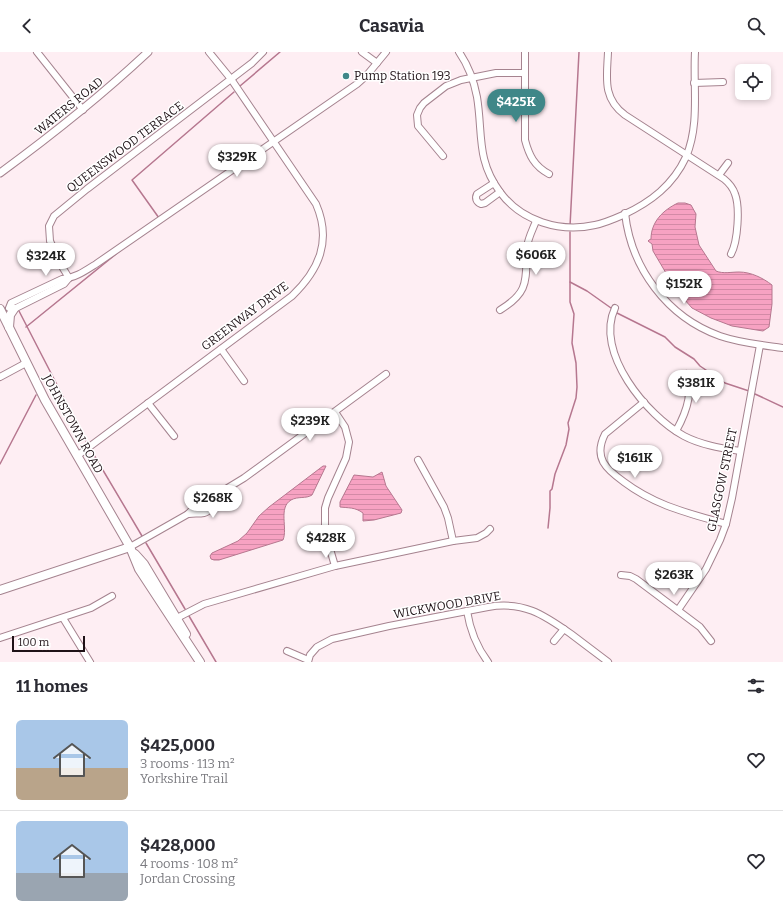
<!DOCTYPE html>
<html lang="en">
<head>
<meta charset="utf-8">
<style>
	:root { --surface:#fff; --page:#f2f2f3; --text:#2b2b33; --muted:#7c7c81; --line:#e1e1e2; --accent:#3f8788 }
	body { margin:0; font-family:Bitter,serif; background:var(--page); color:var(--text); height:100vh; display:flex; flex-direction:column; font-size:15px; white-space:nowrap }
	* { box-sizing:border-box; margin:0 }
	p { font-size:13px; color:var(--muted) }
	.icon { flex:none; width:22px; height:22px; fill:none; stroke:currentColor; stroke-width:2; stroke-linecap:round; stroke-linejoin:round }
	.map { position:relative; height:610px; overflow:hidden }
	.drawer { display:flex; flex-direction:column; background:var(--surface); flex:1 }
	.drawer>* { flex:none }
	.buttons { position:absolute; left:735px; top:12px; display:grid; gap:8px }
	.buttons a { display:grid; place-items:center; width:36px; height:36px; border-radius:6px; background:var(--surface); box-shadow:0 2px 6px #0003; font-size:20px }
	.scale { position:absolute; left:12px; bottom:10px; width:73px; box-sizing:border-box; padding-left:4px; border:2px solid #1f1217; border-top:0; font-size:11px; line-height:14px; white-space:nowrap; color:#1f1217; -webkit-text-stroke:3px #fff; paint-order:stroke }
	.price { position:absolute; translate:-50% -34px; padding:0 9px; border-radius:14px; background:#fff; color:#222; font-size:13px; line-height:26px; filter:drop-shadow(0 1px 2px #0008) }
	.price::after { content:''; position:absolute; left:50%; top:24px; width:12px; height:9px; margin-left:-6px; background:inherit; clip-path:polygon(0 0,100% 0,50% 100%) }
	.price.active { background:var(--accent); color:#fff }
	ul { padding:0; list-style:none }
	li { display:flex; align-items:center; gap:12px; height:100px; padding:0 16px }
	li+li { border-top:1px solid var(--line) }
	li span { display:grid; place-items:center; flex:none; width:112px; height:80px; border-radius:6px; color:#555 }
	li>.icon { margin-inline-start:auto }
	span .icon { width:48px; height:48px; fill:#fffc; stroke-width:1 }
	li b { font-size:17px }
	h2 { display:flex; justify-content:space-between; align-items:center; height:48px; padding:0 16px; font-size:17px }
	header { display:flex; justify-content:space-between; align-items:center; height:52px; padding:0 16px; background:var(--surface); font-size:18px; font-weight:700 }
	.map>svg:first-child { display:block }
	.water { fill:url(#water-rules); stroke:#b6778f }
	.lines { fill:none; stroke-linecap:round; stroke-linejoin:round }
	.stream { stroke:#b6778f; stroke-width:1.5 }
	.minor-casing { stroke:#a5838f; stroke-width:8 }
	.tertiary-casing { stroke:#a5838f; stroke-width:9 }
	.secondary-casing { stroke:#a5838f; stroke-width:10 }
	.minor { stroke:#fff; stroke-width:6 }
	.tertiary { stroke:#fff; stroke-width:7 }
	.secondary { stroke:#fff; stroke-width:8 }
	.poi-dot { fill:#3f8788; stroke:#fff; stroke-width:1.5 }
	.labels { text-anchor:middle; stroke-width:3; stroke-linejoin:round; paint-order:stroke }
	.poi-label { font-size:12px; fill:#1f1217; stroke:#fff; text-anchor:start }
	.street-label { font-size:12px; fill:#1f1217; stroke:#fff }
</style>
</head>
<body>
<header><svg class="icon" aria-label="back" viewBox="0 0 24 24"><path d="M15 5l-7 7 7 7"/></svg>Casavia<svg class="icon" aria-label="search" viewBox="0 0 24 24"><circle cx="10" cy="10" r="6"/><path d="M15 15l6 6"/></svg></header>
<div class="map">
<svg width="783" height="610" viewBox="0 0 783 610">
	<defs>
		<pattern id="water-rules" width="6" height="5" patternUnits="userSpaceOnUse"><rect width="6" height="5" fill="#f7a2c2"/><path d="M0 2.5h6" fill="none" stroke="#d38aa6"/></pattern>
	</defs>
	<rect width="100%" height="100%" fill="#feeef3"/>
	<g class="water">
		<path d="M678,151H685L691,153L696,162L695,175L699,193L716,219C723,222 731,220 739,220C751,220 763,226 772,233V252L769,275L763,279L732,274L711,266L692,256L676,238L653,199L652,192L648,189L649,188L651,187C651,170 663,158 678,151Z"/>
		<path d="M323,414H326L312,443C306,447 298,444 291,448C278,456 288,476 283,488L219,508H214L211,507L210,504L212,501L238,489L247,481L259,464L269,455Z"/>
		<path d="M382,420L386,434L402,458L401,461L374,468L363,469V461C355,455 348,456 340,455V450L354,423L373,425Z"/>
	</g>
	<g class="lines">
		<g class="stream">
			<path d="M240,34L280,0"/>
			<path d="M159,166L132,128L234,40"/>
			<path d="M570,174L579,0"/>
			<path d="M570,230L587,239L611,256"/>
			<path d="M19,259L87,391"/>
			<path d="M617,261L665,285L675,295L694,307L700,314L725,331L749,339"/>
			<path d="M26,275L121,198"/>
			<path d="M755,342L783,355"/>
			<path d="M91,398L142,484"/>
			<path d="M0,412L36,343"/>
			<path d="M548,476L550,456V439L552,437L555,422L566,393L569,377L568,371L576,346L577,335L576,311L572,291L574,262L570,250V180"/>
			<path d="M146,491L185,557"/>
			<path d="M189,564L216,610"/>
		</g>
		<g class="minor-casing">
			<g id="minor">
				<path d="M37,0L83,58"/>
				<path d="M362,0L377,11"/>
				<path d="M459,0C468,13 474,29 477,45C483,81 476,108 500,140C521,169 560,181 595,173C605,171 614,167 623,163C651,150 673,133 686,105C700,72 693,35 695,0"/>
				<path d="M525,0V88C529,103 534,114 549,122"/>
				<path d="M608,0C607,25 602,46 625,63L724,127C729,131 733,136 735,142C740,155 738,189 731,202"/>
				<path d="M694,31L723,30"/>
				<path d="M443,104L418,74L417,63L420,56L424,51L446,34L461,28L496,21H525"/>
				<path d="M719,123L728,111"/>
				<path d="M494,131L477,142C475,146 476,150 481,152L485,151L500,140"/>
				<path d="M625,161C631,216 667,265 720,284C740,291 762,293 783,296"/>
				<path d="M69,226L61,213L50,189L49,174L54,164L87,137L252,11L263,0"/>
				<path d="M9,256L11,251L62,227C75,226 85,219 96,212L357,32L367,23L386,0"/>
				<path d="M615,256C594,300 647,364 684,384C701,393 721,396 740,399"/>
				<path d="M12,257H14L64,232L69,226"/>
				<path d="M500,258C531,239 525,227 527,195C528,186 533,177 536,169"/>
				<path d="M221,297L244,329"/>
				<path d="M0,325L26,311"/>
				<path d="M644,350L605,382C593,406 606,417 624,430C656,454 688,461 726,472"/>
				<path d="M148,351L174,384"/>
				<path d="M676,379C685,363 694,340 686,322"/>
				<path d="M77,404L292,244C319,218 332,189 316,152L231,27L209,0"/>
				<path d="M418,408L444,455L448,466L453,489"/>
				<path d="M188,462C193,461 199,462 204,461C213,459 215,447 220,442"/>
				<path d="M130,495L188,462L202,447L221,440L244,426L386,322"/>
				<path d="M335,514L325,480V456L328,446L346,406L349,390L345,375L335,360"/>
				<path d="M621,523L630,524L636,527L700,575L711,589"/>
				<path d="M678,558L706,517L720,488L726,472L732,446L760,293"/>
				<path d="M467,559C470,578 476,594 488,610"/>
				<path d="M63,566L90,610"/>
				<path d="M177,566L204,552L335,514L453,489L477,486L486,481L490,477"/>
				<path d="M0,586L91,556L112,544"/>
				<path d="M554,589L564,577"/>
				<path d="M287,599L308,608"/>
				<path d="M308,610L310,603L317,595L332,587L389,574L488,555C523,549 543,562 571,582C583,591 596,601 608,610"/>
			</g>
		</g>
		<g class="tertiary-casing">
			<path id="tertiary" d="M0,121C52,83 101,44 148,0"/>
		</g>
		<g class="secondary-casing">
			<g id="secondary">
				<path d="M0,257L45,348L130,495L139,517L200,610"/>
				<path d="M9,275L10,263L14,257"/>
				<path d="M135,502L144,512L186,582"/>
				<path d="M0,538L130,495"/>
			</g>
		</g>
		<use href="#minor" class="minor"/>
		<use href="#tertiary" class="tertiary"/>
		<use href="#secondary" class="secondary"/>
	</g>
	<circle class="poi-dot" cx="346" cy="24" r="4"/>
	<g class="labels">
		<g class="poi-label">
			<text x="354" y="28">Pump Station 193</text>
		</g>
		<g class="street-label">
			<text transform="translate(69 54) rotate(-39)" y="4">WATERS ROAD</text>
			<text transform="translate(125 95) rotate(-37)" y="4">QUEENSWOOD TERRACE</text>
			<text transform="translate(245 264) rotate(-37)" y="4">GREENWAY DRIVE</text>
			<text transform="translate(73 372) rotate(61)" y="4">JOHNSTOWN ROAD</text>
			<text transform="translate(722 428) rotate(-78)" y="4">GLASGOW STREET</text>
			<text transform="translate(447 553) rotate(-10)" y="4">WICKWOOD DRIVE</text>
		</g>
	</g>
</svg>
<div class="buttons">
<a><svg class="icon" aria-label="locate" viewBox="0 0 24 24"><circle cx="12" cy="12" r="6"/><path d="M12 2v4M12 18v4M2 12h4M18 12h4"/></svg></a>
</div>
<div class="scale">100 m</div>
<b class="price active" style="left:516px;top:71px">$425K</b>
<b class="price" style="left:237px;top:126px">$329K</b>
<b class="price" style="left:536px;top:224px">$606K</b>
<b class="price" style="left:46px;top:225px">$324K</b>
<b class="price" style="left:684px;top:253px">$152K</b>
<b class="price" style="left:696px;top:352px">$381K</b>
<b class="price" style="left:310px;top:390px">$239K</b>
<b class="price" style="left:635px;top:427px">$161K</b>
<b class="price" style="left:213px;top:467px">$268K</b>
<b class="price" style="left:326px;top:507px">$428K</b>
<b class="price" style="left:674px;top:544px">$263K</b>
</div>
<section class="drawer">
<h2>11 homes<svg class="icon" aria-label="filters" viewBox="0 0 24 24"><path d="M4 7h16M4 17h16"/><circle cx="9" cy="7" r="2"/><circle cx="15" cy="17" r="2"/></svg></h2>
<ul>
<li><span style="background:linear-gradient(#a9c7e8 60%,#b9a48a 0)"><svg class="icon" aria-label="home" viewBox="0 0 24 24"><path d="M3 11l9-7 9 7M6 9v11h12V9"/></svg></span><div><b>$425,000</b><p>3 rooms · 113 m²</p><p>Yorkshire Trail</p></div><svg class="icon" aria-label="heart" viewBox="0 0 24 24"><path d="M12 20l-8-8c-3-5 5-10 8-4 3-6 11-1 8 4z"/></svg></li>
<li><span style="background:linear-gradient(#a9c7e8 65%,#9aa5b1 0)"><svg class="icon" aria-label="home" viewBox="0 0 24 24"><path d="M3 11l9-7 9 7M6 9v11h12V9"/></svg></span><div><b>$428,000</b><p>4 rooms · 108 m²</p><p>Jordan Crossing</p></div><svg class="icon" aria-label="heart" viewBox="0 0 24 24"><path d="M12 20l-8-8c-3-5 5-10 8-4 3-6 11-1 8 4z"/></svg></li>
</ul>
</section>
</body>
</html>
